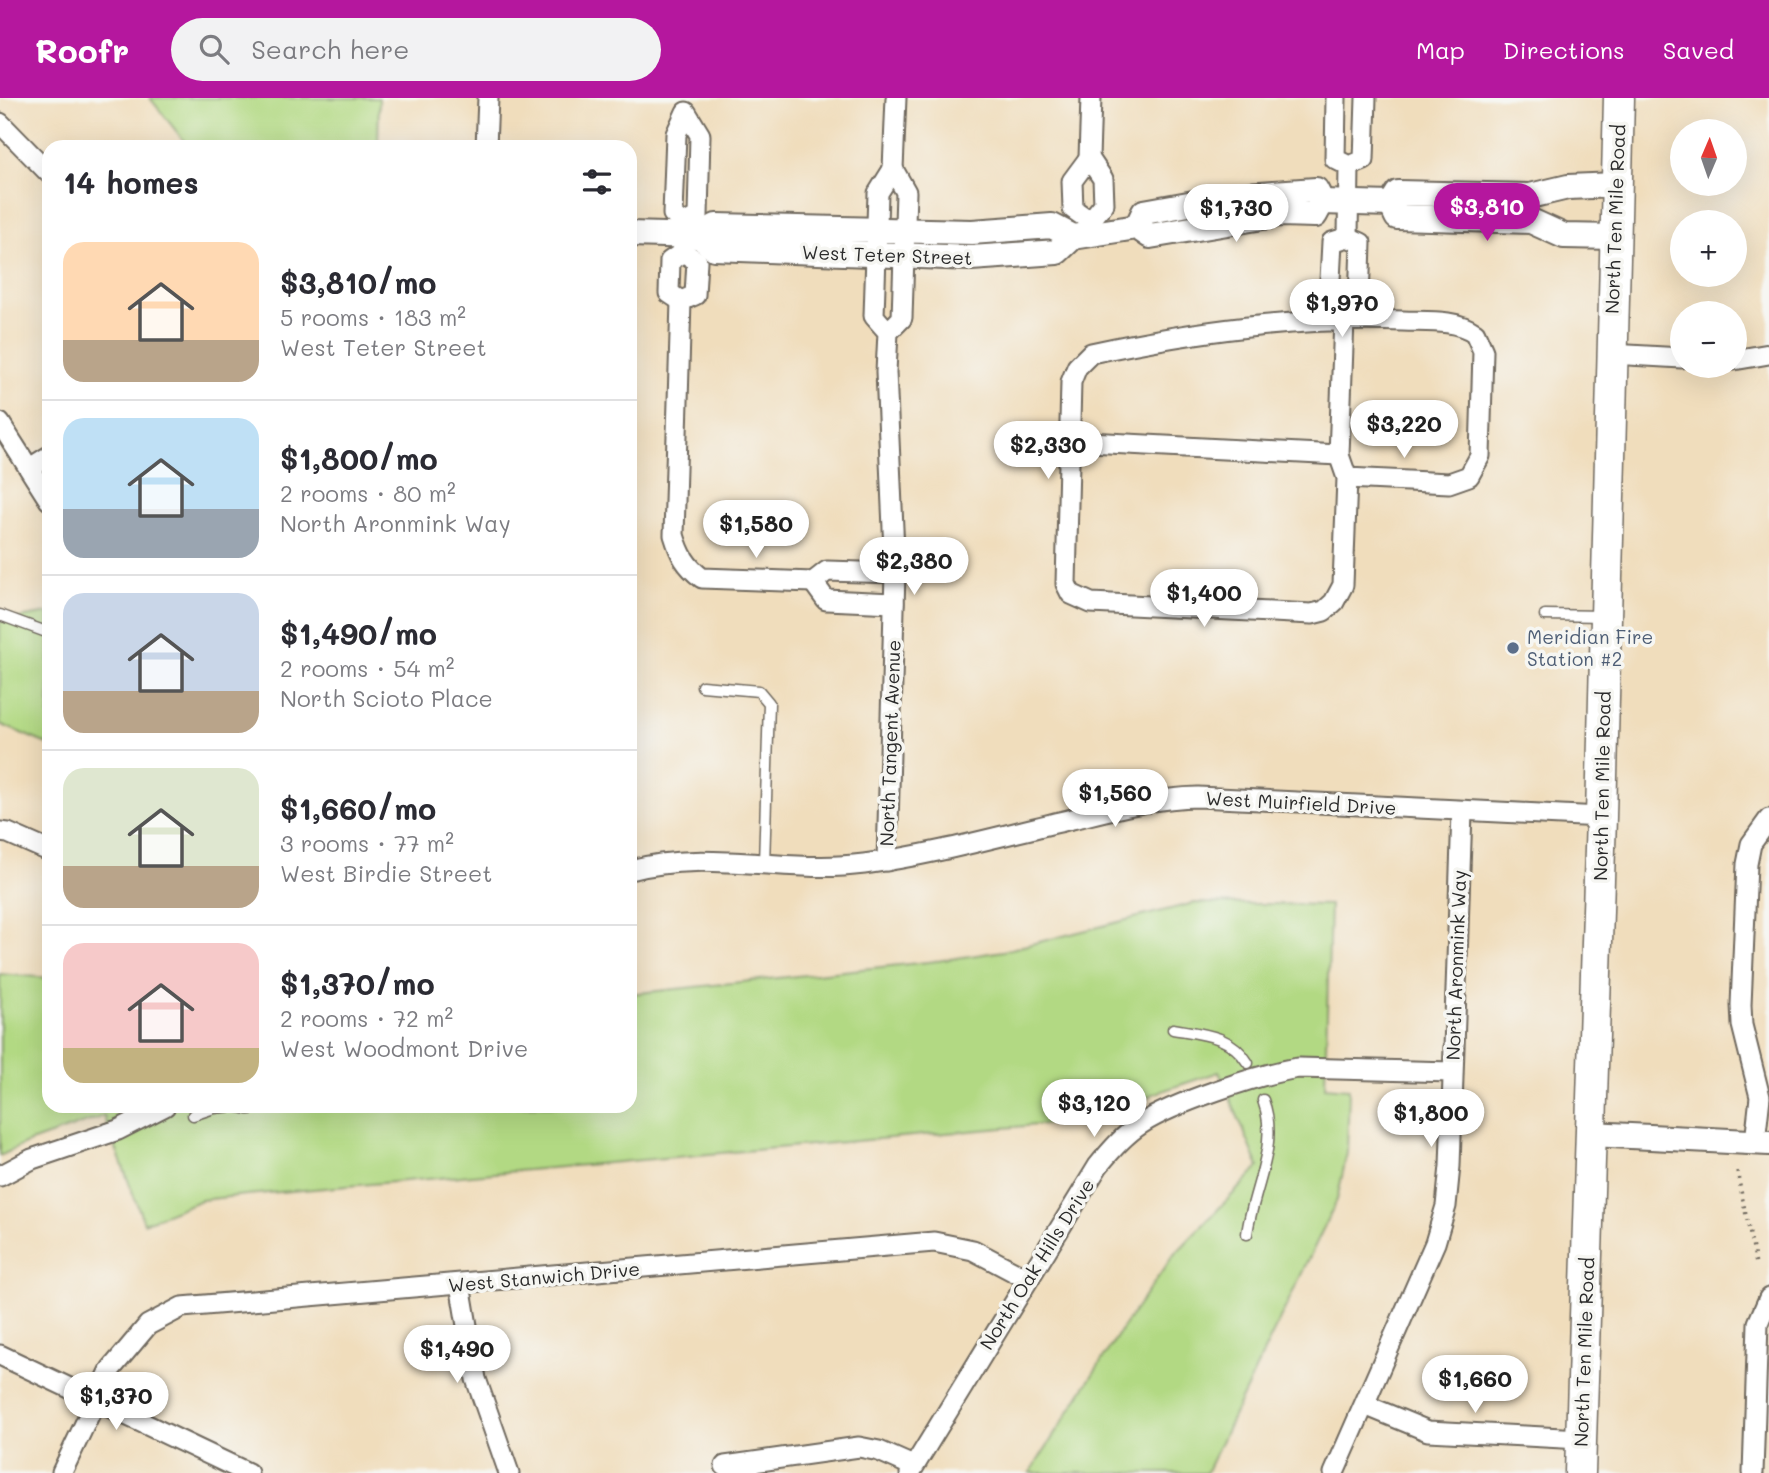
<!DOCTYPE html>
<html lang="en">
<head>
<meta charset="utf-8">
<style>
	:root { --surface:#fff; --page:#f2f2f3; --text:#2b2b33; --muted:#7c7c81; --line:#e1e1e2; --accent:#b5179e }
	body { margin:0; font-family:Mali,sans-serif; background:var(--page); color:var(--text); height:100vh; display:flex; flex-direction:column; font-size:26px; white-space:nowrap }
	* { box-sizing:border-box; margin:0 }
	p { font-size:23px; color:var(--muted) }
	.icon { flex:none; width:38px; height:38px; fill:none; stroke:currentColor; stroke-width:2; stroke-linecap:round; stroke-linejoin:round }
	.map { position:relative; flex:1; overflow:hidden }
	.panel { position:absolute; left:42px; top:42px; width:595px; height:973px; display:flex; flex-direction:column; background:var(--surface); border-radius:21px; box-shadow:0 7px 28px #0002 }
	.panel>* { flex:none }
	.needle { width:46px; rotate:2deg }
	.fabs { position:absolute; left:1670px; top:21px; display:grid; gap:14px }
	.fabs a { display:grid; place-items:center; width:77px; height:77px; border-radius:50%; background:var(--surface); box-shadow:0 7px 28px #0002; font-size:35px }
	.price { position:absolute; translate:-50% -60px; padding:0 16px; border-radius:24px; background:#fff; color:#222; font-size:23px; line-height:46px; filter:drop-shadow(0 2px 4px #0008) }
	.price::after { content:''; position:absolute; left:50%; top:42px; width:21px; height:16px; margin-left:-10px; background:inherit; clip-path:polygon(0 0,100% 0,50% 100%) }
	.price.selected { background:var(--accent); color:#fff }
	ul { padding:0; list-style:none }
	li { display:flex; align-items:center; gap:21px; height:175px; padding:0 21px }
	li+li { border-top:2px solid var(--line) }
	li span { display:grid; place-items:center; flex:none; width:196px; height:140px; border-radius:21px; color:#555 }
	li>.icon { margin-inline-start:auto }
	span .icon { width:84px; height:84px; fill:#fffc; stroke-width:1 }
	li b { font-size:30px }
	h2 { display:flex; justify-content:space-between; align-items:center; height:84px; padding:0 21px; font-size:30px }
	header { display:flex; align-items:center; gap:42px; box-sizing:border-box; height:98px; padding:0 35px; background:var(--accent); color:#fff }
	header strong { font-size:33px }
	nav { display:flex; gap:38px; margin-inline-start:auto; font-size:24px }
	.search { width:490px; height:63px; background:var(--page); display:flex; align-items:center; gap:18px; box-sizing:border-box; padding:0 24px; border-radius:38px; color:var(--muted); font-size:26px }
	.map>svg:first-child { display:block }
	.green { fill:#b2d983; stroke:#6e8257; stroke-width:2 }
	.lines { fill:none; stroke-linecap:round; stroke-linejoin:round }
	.service-casing { stroke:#70695e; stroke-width:13 }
	.minor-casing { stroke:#70695e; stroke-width:23 }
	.tertiary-casing { stroke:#70695e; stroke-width:28 }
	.primary-casing { stroke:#70695e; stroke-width:33 }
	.path { stroke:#70695e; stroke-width:3.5; stroke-dasharray:2 5; stroke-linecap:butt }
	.service { stroke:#fff; stroke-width:10 }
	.minor { stroke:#fff; stroke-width:19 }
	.tertiary { stroke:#fff; stroke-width:24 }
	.primary { stroke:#fff; stroke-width:30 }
	.service-dot { fill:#5c6f8a; stroke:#f6f6f2; stroke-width:2.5 }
	.labels { text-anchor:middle; stroke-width:7; stroke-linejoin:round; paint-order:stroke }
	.street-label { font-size:19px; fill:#2b2b2b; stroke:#f6f6f2 }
	.service-label { font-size:19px; fill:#4e5e75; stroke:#f6f6f2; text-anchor:start }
</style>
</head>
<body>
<header>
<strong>Roofr</strong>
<div class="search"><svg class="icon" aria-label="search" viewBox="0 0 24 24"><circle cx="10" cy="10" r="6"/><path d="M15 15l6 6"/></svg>Search here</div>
<nav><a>Map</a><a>Directions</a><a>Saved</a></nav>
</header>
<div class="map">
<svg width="1769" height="1375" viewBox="0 0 1769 1375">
	<rect width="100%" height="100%" fill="#f6f6f2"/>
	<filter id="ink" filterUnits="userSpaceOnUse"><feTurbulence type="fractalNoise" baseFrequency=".0143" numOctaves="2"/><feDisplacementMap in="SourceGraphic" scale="14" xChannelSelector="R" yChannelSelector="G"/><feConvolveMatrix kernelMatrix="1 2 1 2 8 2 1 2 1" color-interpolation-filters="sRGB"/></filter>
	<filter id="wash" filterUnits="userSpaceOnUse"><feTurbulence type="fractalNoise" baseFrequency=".00686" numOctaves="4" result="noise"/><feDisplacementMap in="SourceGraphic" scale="28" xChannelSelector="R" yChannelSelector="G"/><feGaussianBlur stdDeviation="1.57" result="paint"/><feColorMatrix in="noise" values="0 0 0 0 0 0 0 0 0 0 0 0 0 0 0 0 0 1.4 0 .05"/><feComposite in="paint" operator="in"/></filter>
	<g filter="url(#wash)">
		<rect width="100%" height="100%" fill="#f0ddbc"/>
		<g class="green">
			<path d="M150,0H379L378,49H189Z"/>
			<path d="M49,515V647L0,626V520L2,523Z"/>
			<path d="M1194,805L1330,807L1325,989L1349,991L1347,1055L1337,1102L1206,1375H1030L1123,1229L1173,1158L1259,1069L1219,974L1153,996L1116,1020L246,1097L201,1102L144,1125L104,1018L25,1046L0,1058V876L49,880V1008H630V896L937,863L1003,853Z"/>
		</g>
	</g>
	<g filter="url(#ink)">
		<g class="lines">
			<g class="service-casing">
				<g id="service">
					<path d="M0,517L49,535"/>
					<path d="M1545,517L1604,518"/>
					<path d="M702,588L759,593L769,605L764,766"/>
					<path d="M1173,931C1203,936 1231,937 1248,965"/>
					<path d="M234,1008L248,1011L270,1009"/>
					<path d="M193,1017L214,1010L233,1008"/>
					<path d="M1247,1136C1253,1089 1280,1048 1263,1002"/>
				</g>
			</g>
			<g class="minor-casing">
				<g id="minor">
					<path d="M1336,0L1335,61L1349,68"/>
					<path d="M686,14L700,37L698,118L684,126L673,116L676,36Z"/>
					<path d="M0,25L49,75"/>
					<path d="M486,49L488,0"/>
					<path d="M1089,60L1091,0"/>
					<path d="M1349,68L1364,62L1366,0"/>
					<path d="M893,71L896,0"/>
					<path d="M1090,123L1104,106L1103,81L1089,60L1072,83L1073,111L1090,123L1093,136"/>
					<path d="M1348,139L1361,145L1359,204L1344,221L1329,201L1332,144Z"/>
					<path d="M1348,139L1349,68"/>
					<path d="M683,154L697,163L695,197L681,203L669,195L670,163Z"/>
					<path d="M681,203L674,437C680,457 686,468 702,480L813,484"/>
					<path d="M1344,221L1339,357L1347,380L1343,487L1334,504L1324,513L1312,516L1091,505L1071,496L1066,486L1071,284L1077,269L1091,255C1194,233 1297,219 1403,223C1427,224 1455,221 1475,235L1483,253L1480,358L1469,378L1449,385L1347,380"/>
					<path d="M1611,256L1682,260"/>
					<path d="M1734,262L1769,256"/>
					<path d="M0,325L49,402"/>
					<path d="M1070,343L1339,357"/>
					<path d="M30,370L49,358"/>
					<path d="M894,505L826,502L813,484L827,473L895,475"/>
					<path d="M0,734L8,735L49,753"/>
					<path d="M887,763L895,475L886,274L888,234L902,220L906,94L893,71L878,95L874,218L888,234"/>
					<path d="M630,772C707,751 786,776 864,766C934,757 1003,737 1072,721C1114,711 1154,700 1198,699L1601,719"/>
					<path d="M1755,1044L1760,999L1742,927L1741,907L1747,766L1751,746L1769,721"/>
					<path d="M0,1078L32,1061L118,1032L165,1008"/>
					<path d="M460,1186L476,1281L509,1375"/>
					<path d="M0,1257L248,1375"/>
					<path d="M1365,1307L1428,1333L1581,1341"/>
					<path d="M725,1368L859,1349L879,1353L913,1368"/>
					<path d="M62,1374L111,1271L148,1227L182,1209L934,1144L973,1152L1028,1181"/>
					<path d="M910,1375L1098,1068C1111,1052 1124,1037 1141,1026C1173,1005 1260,976 1298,970L1452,974"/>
					<path d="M1334,1375L1435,1145L1446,1108L1450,1068L1462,714"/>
					<path d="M1753,1375L1758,1225L1769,1200"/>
				</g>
			</g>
			<g class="tertiary-casing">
				<g id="tertiary">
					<path d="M1322,104L1391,106"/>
					<path d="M1391,106L1397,119L1531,123L1564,138L1615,139"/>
					<path d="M1391,106L1398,95L1530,98L1568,89L1616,87"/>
					<path d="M1137,129L1144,114L1233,98L1316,92L1322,104"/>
					<path d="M630,136L699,138"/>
					<path d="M1073,139L1052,128L972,134L716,128L699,138L714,150L971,160L1057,154L1073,139L1137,129L1150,138L1280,116L1315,117L1322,104"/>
					<path d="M1591,1036L1769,1045"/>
				</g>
			</g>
			<g class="primary-casing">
				<path id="primary" d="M1580,1375L1601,719L1619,0"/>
			</g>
			<path class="path" d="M1737,1073L1756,1166"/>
			<use href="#service" class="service"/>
			<use href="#minor" class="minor"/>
			<use href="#tertiary" class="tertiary"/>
			<use href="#primary" class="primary"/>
		</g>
	</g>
	<circle class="service-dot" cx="1513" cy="550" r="7"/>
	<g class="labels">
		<g class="street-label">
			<text transform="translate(1615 121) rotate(-88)" y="7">North Ten Mile Road</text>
			<text transform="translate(887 157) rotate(2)" y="7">West Teter Street</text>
			<text transform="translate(890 645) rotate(-88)" y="7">North Tangent Avenue</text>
			<text transform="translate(1602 688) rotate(-89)" y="7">North Ten Mile Road</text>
			<text transform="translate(1301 705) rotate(3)" y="7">West Muirfield Drive</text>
			<text transform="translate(1456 867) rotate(-88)" y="7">North Aronmink Way</text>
			<text transform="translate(1037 1166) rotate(-58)" y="7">North Oak Hills Drive</text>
			<text transform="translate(544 1179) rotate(-5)" y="7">West Stanwich Drive</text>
			<text transform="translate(1584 1254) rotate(-88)" y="7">North Ten Mile Road</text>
		</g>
		<g class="service-label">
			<text x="1527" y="546">Meridian Fire<tspan x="1527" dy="22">Station #2</tspan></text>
		</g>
	</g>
</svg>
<div class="fabs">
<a><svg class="needle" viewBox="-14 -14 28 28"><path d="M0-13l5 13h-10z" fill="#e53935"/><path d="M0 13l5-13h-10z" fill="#7c7c81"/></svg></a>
<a>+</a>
<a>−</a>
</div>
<b class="price selected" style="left:1487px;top:145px">$3,810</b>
<b class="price" style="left:1236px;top:146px">$1,730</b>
<b class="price" style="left:1342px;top:241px">$1,970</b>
<b class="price" style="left:1404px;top:362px">$3,220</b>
<b class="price" style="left:1048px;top:383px">$2,330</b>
<b class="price" style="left:756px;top:462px">$1,580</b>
<b class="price" style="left:914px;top:499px">$2,380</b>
<b class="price" style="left:1204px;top:531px">$1,400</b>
<b class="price" style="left:1115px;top:731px">$1,560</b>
<b class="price" style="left:1094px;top:1041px">$3,120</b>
<b class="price" style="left:1431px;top:1051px">$1,800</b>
<b class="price" style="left:457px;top:1287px">$1,490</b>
<b class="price" style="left:1475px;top:1317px">$1,660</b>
<b class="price" style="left:116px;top:1334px">$1,370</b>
<section class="panel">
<h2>14 homes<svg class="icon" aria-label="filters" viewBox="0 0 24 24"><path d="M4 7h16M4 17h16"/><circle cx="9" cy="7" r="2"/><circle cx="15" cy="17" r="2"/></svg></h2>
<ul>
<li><span style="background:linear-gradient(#ffd9b3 70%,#b9a48a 0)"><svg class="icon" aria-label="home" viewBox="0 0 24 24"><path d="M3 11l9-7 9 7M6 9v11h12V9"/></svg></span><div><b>$3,810/mo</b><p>5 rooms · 183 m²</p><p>West Teter Street</p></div></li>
<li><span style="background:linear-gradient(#bfe0f5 65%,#9aa5b1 0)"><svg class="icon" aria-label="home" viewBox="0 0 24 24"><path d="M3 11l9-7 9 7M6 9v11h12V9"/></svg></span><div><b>$1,800/mo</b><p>2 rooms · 80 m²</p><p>North Aronmink Way</p></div></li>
<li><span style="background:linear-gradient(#c9d6e8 70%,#b9a48a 0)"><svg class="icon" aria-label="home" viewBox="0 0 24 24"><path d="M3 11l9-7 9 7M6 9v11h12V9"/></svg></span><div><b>$1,490/mo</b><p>2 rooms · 54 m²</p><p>North Scioto Place</p></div></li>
<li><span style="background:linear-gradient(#dfe7d0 70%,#b9a48a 0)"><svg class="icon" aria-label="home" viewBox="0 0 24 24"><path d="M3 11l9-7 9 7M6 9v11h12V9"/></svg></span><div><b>$1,660/mo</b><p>3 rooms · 77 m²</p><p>West Birdie Street</p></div></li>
<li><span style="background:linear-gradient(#f6c9c9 75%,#c2b280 0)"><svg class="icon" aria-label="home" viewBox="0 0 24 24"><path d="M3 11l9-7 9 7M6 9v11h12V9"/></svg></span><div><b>$1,370/mo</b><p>2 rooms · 72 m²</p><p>West Woodmont Drive</p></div></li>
</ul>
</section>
</div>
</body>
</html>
